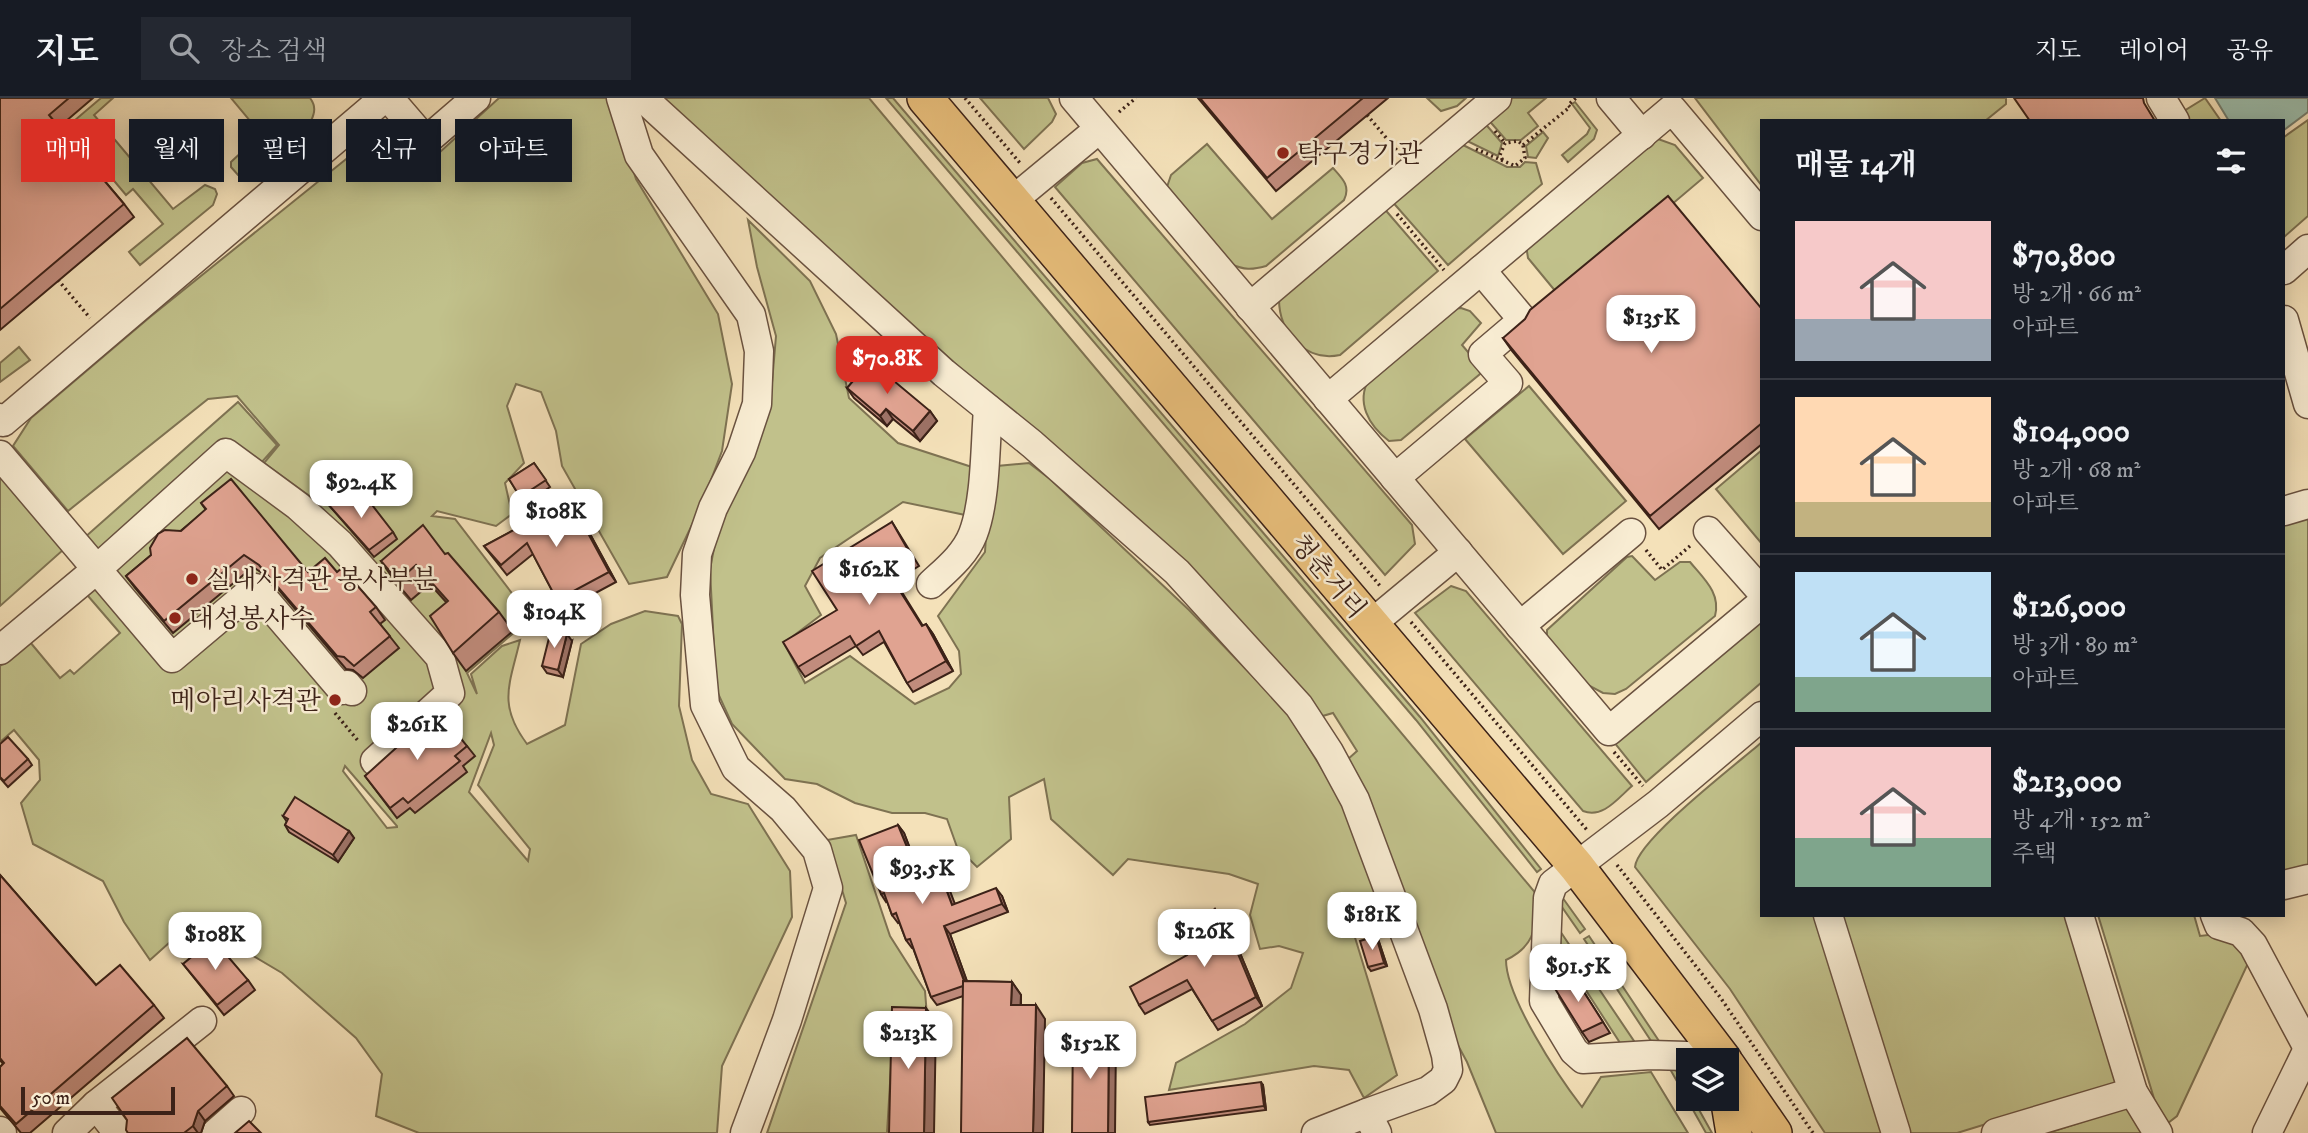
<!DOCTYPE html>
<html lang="ko">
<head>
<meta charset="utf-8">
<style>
	:root { --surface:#171b24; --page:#242831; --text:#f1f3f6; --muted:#9ea1a6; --line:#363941; --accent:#d93025 }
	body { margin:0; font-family:"IM FELL DW Pica","Noto Serif KR",serif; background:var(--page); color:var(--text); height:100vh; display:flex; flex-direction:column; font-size:26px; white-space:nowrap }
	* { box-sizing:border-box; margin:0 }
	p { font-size:23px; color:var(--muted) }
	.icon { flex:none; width:38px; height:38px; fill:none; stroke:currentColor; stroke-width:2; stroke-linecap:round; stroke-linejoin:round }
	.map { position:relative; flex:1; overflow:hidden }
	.details { position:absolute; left:1760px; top:21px; width:525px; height:798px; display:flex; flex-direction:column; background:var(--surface); border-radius:0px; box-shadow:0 4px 18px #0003 }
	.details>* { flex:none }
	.guide { position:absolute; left:21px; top:21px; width:665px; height:63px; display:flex; gap:14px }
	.buttons { position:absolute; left:1676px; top:950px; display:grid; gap:14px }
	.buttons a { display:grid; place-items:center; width:63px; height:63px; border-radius:0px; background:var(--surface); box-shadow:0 4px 18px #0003; font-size:35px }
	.scale { position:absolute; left:21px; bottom:18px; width:154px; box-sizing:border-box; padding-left:7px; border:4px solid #3c2218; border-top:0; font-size:19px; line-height:24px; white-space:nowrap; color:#3c2218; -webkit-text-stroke:5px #f8ecd2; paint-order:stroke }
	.price { position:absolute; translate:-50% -60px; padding:0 16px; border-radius:14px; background:#fff; color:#222; font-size:23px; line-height:46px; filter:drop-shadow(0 2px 4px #0008) }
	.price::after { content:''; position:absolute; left:50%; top:42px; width:21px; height:16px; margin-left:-10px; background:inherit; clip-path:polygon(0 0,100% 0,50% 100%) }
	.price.on { background:var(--accent); color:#fff }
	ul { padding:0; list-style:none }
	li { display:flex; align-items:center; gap:21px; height:175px; padding:0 35px }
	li+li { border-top:2px solid var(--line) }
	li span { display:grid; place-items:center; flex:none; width:196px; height:140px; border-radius:0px; color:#555 }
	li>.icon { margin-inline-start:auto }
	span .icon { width:84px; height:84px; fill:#fffc; stroke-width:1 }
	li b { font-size:30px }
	h2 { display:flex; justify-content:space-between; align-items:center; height:84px; padding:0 35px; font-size:30px }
	.pill { padding:0 24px; border-radius:0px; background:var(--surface); box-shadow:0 4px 18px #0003; font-size:24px; line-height:63px }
	.pill.on { background:var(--accent); color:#fff }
	header { display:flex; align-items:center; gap:42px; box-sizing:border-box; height:98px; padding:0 35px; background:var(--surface); border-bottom:2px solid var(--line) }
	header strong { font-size:33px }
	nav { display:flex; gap:38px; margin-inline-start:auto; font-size:24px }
	.search { width:490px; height:63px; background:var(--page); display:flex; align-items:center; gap:18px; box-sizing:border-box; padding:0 24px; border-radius:0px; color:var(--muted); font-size:26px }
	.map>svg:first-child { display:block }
	.green { fill:#c1c18b; stroke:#7e7252; stroke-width:2; fill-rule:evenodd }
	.water { fill:#9cbead; stroke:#768071; stroke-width:2 }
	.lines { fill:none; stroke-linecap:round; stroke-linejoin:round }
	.minor-casing { stroke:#6a5240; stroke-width:31 }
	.major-casing { stroke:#3c2218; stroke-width:38 }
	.path { stroke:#3c2218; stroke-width:3.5; stroke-dasharray:2 3.5; stroke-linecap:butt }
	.minor { stroke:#f8ecd2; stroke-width:28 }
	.major { stroke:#eac07c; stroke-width:35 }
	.wall { fill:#c18c7d; stroke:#3c2218; stroke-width:2 }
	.shaded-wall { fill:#9d7266; stroke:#3c2218; stroke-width:2 }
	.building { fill:#e0a391; stroke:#3c2218; stroke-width:2 }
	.poi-dot { fill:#8f2418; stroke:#f8ecd2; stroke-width:2.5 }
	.labels { text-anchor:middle; stroke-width:5; stroke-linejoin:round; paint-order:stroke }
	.poi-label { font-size:26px; fill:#3c2218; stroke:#f8ecd2; text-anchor:start }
	.street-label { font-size:26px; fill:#3c2218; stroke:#f8ecd2 }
</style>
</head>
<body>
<header>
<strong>지도</strong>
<div class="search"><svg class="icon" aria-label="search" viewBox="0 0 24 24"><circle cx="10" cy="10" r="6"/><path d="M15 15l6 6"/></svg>장소 검색</div>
<nav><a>지도</a><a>레이어</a><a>공유</a></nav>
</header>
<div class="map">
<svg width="2308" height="1035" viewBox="0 0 2308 1035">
	<rect width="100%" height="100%" fill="#f4e1b9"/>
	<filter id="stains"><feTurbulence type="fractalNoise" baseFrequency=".00286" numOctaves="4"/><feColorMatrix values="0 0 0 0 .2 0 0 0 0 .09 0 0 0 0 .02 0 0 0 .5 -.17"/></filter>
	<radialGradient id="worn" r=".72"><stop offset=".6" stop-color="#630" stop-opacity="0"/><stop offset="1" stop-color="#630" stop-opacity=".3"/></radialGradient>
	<g class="green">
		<path d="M101,0H113L94,17L173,111L205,87L215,91L217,96L213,107L140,167L129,154L163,126L133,91L126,97L68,28Z"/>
		<path d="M231,0H310C316,8 315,14 311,23L248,76L238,77L231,69V64L261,36Z"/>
		<path d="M499,0H611L636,81L718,216L732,286L722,353L701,408L667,479L629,486L562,368L556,333L541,294L516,286L507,308L524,365L505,385L512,416L496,428L437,413L432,418L455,421L531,520L467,575L477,596L471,576L502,548L520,542C510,586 497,606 527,646L565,627L581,546L611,526L645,513L678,518L682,526L679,608L692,662L711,696L748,706L790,773L792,819L722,968L717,1035H419L376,1018L382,976L356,940L282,875L230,844L180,835L150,862L124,824L103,783L33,746L21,705L40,682L39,662L14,632L0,644V568L30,544L60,580L70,572L74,576L120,535L82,491L92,486L67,455L238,304L277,347L260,366L314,407L348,395L371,402L353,382L315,402L264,365L279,347L237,298L208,301L68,413L13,348L31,320L150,219L371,41L408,76L439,55ZM491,635L494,647L478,687L530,751L528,763L469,694ZM345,668L397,728V729L387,730L343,673Z"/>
		<path d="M659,0H869L1538,798C1535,828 1537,847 1506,862C1506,899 1558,978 1582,1009L1601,979L1651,974L1688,1035H1496L1467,964L1447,927L1347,662L1357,653L1333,615L1319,619L1102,395L773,105Z"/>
		<path d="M886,0H893L1420,619L1541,771L1537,774L1416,622Z"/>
		<path d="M980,0H1048L1056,16L1052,24L1024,51Z"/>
		<path d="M1427,0H1466L1457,8L1441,13Z"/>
		<path d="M1508,0H1546L1528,15L1538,28L1521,42H1506L1486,19Z"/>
		<path d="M1695,0H2006V6L1985,23H1762V88Z"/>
		<path d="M2205,0L2221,23H2184L2179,16Z"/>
		<path d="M1575,4L1597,32L1594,41L1568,64L1562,57L1587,36L1590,30L1572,6Z"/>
		<path d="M1482,22L1502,45L1498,58L1461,40Z"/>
		<path d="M2308,22V118L2284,139V39Z"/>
		<path d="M1543,34L1548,40L1536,60L1528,59L1526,48Z"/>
		<path d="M1658,41L1675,47L1703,80L1561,200L1528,160L1526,147Z"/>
		<path d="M1457,44L1507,69H1520L1525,64L1536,65L1542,86L1448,167L1390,101Z"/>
		<path d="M1207,46L1272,121L1333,70C1342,80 1351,88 1344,102L1266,168C1252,172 1244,172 1231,166L1167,89L1171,77Z"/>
		<path d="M1097,61L1412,427L1415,446L1385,477L1055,89L1082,65Z"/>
		<path d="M1382,108L1438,173L1340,257C1306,264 1279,235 1279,201Z"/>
		<path d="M748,122L810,183L836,236L849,300L898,345L975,370L970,418L903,404L820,460L805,488L821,517L784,545L805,585L850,558L915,606L949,590L961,576L959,553L938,518L985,454L988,408L997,368L1029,365L1050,381L1189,512L1286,613L1345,708L1390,821L1353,833L1397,977L1364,1000L1349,972L1314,968L1169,992L1176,965L1245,926L1291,890L1303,855L1279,848L1260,851L1250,817L1258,786L1229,776L1128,761L1113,777L1051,721L1044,681L1009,699L1011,741L977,769L957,749L947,721L925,715H892L855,705L817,686L785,681L732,626L716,591L710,471L718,430L770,308L776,238L757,169Z"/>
		<path d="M1461,210L1470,213L1481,225L1462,247L1479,267L1480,276L1401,342L1389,343C1368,327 1356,304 1369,281L1451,211Z"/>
		<path d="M19,249L30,262L0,284V265Z"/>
		<path d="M1529,288L1626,403L1563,456L1465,341Z"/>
		<path d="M1762,352V446L1716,391Z"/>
		<path d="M0,375L63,452L0,508Z"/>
		<path d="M2308,412V768L2284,775V420Z"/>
		<path d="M1632,458L1655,482L1680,464H1690C1704,481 1721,495 1715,518L1626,591L1615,596L1603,595L1586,586L1547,538V532L1627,459Z"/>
		<path d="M1451,488L1466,493L1632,688C1618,700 1603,721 1583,713L1415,515Z"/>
		<path d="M1762,516V584L1646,684L1613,643Z"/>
		<path d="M1762,644V817H1818L1885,1035H1825L1730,891L1635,769C1637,742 1738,665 1762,644Z"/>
		<path d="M856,737L890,838L925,893L927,918L894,919L887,1035H767L846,805L827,742Z"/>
		<path d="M1557,792L1585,831L1580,835L1555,799Z"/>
		<path d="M1837,817H2069L2120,985L1957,1035H1904Z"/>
		<path d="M2098,817H2194L2200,838L2226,835L2250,861L2177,1018L2168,1025L2160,1020Z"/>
		<path d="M1554,824L1640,952L1624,951L1552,840Z"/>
		<path d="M1589,838L1665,952H1657L1584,841Z"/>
		<path d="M1674,969L1689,994V1001H1693L1712,1035H1706L1670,971Z"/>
		<path d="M2131,1008L2149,1035H2048Z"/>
	</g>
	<path class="water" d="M2215,0H2308V14L2284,32V23H2229Z"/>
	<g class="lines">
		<g class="minor-casing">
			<g id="minor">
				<path d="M389,0L426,43L476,0"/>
				<path d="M621,0L639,57L751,217L759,253L757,306L741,354L713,410L697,456L695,497L705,607L736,670L783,711L817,752L828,790L787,922L745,1035"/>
				<path d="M643,0L944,275L1032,346L1177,474L1299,608L1329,654L1355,702L1433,911L1446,957L1448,972L1443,982L1428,993L1367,1015L1377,1035"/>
				<path d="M1074,0L1609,633L1762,505"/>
				<path d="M1611,0L1642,37"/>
				<path d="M2161,0L2175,23"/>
				<path d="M1012,103L1099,31"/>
				<path d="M2284,172L2308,151"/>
				<path d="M1250,209L1497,0"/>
				<path d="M2284,222L2308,306"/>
				<path d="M1328,301L1672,11L1762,118"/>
				<path d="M0,320L3,324L384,0"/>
				<path d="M0,357L172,560L255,490L342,592L347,587L352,593"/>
				<path d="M1395,380L1508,285L1483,256L1523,222L1481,172"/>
				<path d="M2284,413L2308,406"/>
				<path d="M1708,433L1762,494"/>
				<path d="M931,486C946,472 965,457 973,436C986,402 985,348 988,311"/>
				<path d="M1370,527L1458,454"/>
				<path d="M1520,528L1631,435"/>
				<path d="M0,552L97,471L226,355L298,408L340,446L440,559L450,595L375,663"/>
				<path d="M2284,787L2308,781"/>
				<path d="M1828,817L1896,1035"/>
				<path d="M2079,817L2133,994L2158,1035"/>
				<path d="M2215,817L2219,827L2241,834L2253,847L2308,950"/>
				<path d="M1722,959L1651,957L1583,961L1574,953L1544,903L1548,800L1553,786L1658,706L1762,618"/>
				<path d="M96,1007L118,1035"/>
				<path d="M0,1033L2,1035"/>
				<path d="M67,1035L96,1007L202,923"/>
				<path d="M216,1035L241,1013"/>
				<path d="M1316,1035L1367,1015"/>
				<path d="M1996,1035L2133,994"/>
				<path d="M2267,1035L2308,951"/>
			</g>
		</g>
		<g class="major-casing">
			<g id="major">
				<path d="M925,0L1577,769L1724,962"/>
				<path d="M1727,967L1774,1035"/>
				<path d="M1727,993L1734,1035"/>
			</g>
		</g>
		<g class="path">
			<path d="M965,0L1020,65"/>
			<path d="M1119,14L1136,0"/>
			<path d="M1367,17L1399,55"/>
			<path d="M1495,33L1505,45"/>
			<path d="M1523,47L1570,9L1568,7L1576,0"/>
			<path d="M1476,51L1515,68L1525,60L1523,47L1518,43L1505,45L1500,57L1503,63"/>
			<path d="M1051,100L1381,489"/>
			<path d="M1397,116L1444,172"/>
			<path d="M58,182L90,220"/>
			<path d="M1646,452L1662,472L1690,448"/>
			<path d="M1411,524L1587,732"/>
			<path d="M335,615L359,644"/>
			<path d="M1614,654L1643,688"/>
			<path d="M1617,767L1720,899L1813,1035"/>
		</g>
		<use href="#minor" class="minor"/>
		<use href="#major" class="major"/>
	</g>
	<g class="wall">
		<path d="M0,0H93L59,29L124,106L134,119L0,232Z"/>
		<path d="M1198,0H1388L1276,93Z"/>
		<path d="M1762,211V346L1659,431L1512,253L1503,240Z"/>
		<path d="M847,290L930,313L937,323L920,343L893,321L887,328L854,300Z"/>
		<path d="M534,365L550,389L525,406L509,381Z"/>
		<path d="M570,402L577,412L616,484L564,512L557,502L533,456L507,477L484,448Z"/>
		<path d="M201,405L308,474H337L376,509L385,522L380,526L399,550L363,580L353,572L346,571L268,479L253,469L173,535L135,490L126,478L206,412Z"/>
		<path d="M327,405L358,412L393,434L397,441L374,459Z"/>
		<path d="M892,424L919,468L895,483L923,528L926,526L933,536L953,573L913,594L907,585L884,544L863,557L856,548L805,579L798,569L837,512Z"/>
		<path d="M445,456L499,514L513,533L466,573L453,555L446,504L430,486L411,502L394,482L381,463Z"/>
		<path d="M572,543L563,579L547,575L542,568Z"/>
		<path d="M430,626L467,648L475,658L463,668L467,674L415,715L410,710L397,720L365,678Z"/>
		<path d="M0,646L28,661L32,667L8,689L0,680Z"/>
		<path d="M283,718L349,733L354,740L338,764L289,734L285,727L287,724Z"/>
		<path d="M898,727L904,735L915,763L933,756L939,764L954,806L1002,798L1008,814L950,836L967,883L1012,884L1021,897V907L1045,921L963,898L937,907L931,899L913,850H912L906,842L899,824L898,825L892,817L887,803L886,804L881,796Z"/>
		<path d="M0,777L96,887L154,907L164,920L30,1035H21L0,1010V969L3,966L0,962Z"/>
		<path d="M1215,811L1237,848L1262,908L1218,932L1192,891L1145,916L1139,907L1187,857Z"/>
		<path d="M1376,838L1378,841L1387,868L1371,873L1368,869Z"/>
		<path d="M183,866L248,882L255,892L224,917Z"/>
		<path d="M1573,877L1610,935L1589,944L1582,934Z"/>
		<path d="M1263,987L1266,1012L1150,1027L1148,1024Z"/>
		<path d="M227,988L234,998L205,1023L201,1035H127Z"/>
	</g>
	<g class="shaded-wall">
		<path d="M886,311L893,321L887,328L880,318Z"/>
		<path d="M930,313L937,323L920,343L913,333Z"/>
		<path d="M570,402L577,412L616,484L609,474Z"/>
		<path d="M926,526L933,536L953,573L946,563Z"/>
		<path d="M567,536L572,543L563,579L558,572Z"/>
		<path d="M898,727L904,735L918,772L913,764Z"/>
		<path d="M349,733L354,740L338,764L333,757Z"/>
		<path d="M933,756L939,764L958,814L952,807Z"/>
		<path d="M996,790L1002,798L1008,814L1002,806Z"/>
		<path d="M1215,811L1237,848L1262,908L1256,899Z"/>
		<path d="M944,828L950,836L971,895L966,887Z"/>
		<path d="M1376,838L1378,841L1387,868L1384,865Z"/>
		<path d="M1012,884L1021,897L1020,920L1011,907Z"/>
		<path d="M1036,907L1045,921L1043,1035H1033Z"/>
		<path d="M926,910L936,923L934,1035H924Z"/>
		<path d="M1109,931L1116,942L1115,1035H1108Z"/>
		<path d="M1261,984L1263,987L1266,1012L1264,1008Z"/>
		<path d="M198,1013L205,1023L201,1035H198L193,1028Z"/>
	</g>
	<g class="building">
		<path d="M0,0H69L49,17L124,106L0,211Z"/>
		<path d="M1200,0H1363L1267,80Z"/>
		<path d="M2014,0H2143L2144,5L2155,23H2030Z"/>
		<path d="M1668,98L1762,211V325L1650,418L1503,240L1525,221L1530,212Z"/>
		<path d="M870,263L930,313L913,333L886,311L880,318L847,290Z"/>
		<path d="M534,365L546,382L520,399L509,381Z"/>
		<path d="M231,381L308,474L325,460L337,474L342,470L376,509L370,514L390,538L354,568L344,559L337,558L259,467L244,457L164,523L126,478L151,457L150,450L158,436L165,432L181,433L206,411L201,405Z"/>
		<path d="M343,392L358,412L369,403L393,434L369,452L327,405Z"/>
		<path d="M570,402L609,474L557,502L527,445L501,467L484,448Z"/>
		<path d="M892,424L912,459L888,474L922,528L926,526L946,563L907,585L879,533L856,548L850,538L798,569L783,544L837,512L812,473Z"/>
		<path d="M423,427L445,456L448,455L499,514L453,555L430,518L448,503L416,467L398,483L381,463Z"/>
		<path d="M551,532L567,536L558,572L542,568Z"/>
		<path d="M442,617L467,648L455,658L460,663L408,705L403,700L390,710L365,678L427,622L430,626Z"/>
		<path d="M8,639L28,661L4,683L0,679V646Z"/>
		<path d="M295,699L349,733L333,757L285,727L288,721L283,718Z"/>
		<path d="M898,727L913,764L933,756L952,807L996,790L1002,806L944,828L964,883H963V888L931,899L910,841L906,842L896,815L892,817L884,795L881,796L859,742Z"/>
		<path d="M0,777L96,887L120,867L154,907L16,1026L0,1008V969L4,965L0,960Z"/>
		<path d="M1215,811L1231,839L1256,899L1212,923L1187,882L1139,907L1130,889L1187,857L1174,830Z"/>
		<path d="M1376,838L1384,865L1368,869L1360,843Z"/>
		<path d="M213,841L248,882L217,907L183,866Z"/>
		<path d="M1573,877L1603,924L1582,934L1554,889Z"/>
		<path d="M963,883L1012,884L1011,907H1036L1033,1035H961Z"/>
		<path d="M892,909L926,910L924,1035H889Z"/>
		<path d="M1073,931H1109L1108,1035H1072Z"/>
		<path d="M187,940L227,988L198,1013L193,1028L184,1035H128L126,1032L127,1022L112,1000Z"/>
		<path d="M1261,984L1264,1008L1148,1024L1145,999Z"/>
		<path d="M249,1023L261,1035H235Z"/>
	</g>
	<g class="poi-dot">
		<circle cx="1283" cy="55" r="7"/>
		<circle cx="192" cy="481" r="7"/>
		<circle cx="175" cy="520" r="7"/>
		<circle cx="335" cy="602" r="7"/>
	</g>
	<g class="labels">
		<g class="poi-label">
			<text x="1297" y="64">탁구경기관</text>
			<text x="206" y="490">실내사격관 봉사부분</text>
			<text x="189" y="529">대성봉사수</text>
			<text x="321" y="611" text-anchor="end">메아리사격관</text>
		</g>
		<g class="street-label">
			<text transform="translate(1329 478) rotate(50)" y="9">청춘거리</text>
		</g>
	</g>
	<rect width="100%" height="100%" filter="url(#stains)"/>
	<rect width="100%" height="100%" fill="url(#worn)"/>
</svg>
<div class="buttons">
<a><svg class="icon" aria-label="layers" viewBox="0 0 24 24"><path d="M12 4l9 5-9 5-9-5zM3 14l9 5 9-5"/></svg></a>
</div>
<div class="scale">50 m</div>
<b class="price" style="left:1651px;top:257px">$135K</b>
<b class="price on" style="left:887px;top:298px">$70.8K</b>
<b class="price" style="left:361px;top:422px">$92.4K</b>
<b class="price" style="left:556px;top:451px">$108K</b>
<b class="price" style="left:869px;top:509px">$162K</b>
<b class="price" style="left:554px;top:552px">$104K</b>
<b class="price" style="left:417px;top:664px">$261K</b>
<b class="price" style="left:922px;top:808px">$93.5K</b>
<b class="price" style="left:1372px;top:854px">$181K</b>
<b class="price" style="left:1204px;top:871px">$126K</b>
<b class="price" style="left:215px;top:874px">$108K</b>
<b class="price" style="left:1578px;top:906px">$91.5K</b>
<b class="price" style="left:908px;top:973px">$213K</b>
<b class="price" style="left:1090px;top:983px">$152K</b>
<div class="guide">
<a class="pill on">매매</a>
<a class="pill">월세</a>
<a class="pill">필터</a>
<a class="pill">신규</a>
<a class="pill">아파트</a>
</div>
<section class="details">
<h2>매물 14개<svg class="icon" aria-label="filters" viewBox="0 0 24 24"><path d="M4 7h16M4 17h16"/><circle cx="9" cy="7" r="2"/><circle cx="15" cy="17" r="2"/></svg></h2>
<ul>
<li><span style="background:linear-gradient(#f6c9c9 70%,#9aa5b1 0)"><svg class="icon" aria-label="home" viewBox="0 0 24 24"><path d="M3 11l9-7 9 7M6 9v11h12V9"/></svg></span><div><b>$70,800</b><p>방 2개 · 66 m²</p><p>아파트</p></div></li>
<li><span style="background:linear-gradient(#ffd9b3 75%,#c2b280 0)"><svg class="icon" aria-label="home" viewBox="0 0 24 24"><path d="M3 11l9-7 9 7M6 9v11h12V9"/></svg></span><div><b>$104,000</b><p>방 2개 · 68 m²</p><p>아파트</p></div></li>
<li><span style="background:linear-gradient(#bfe0f5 75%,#7fa58c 0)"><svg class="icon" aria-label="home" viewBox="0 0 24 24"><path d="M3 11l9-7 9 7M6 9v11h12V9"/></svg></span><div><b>$126,000</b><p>방 3개 · 89 m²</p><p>아파트</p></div></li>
<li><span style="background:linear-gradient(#f6c9c9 65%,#7fa58c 0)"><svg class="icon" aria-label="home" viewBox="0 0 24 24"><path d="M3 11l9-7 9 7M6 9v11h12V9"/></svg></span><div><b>$213,000</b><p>방 4개 · 152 m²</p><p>주택</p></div></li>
</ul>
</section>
</div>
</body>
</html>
